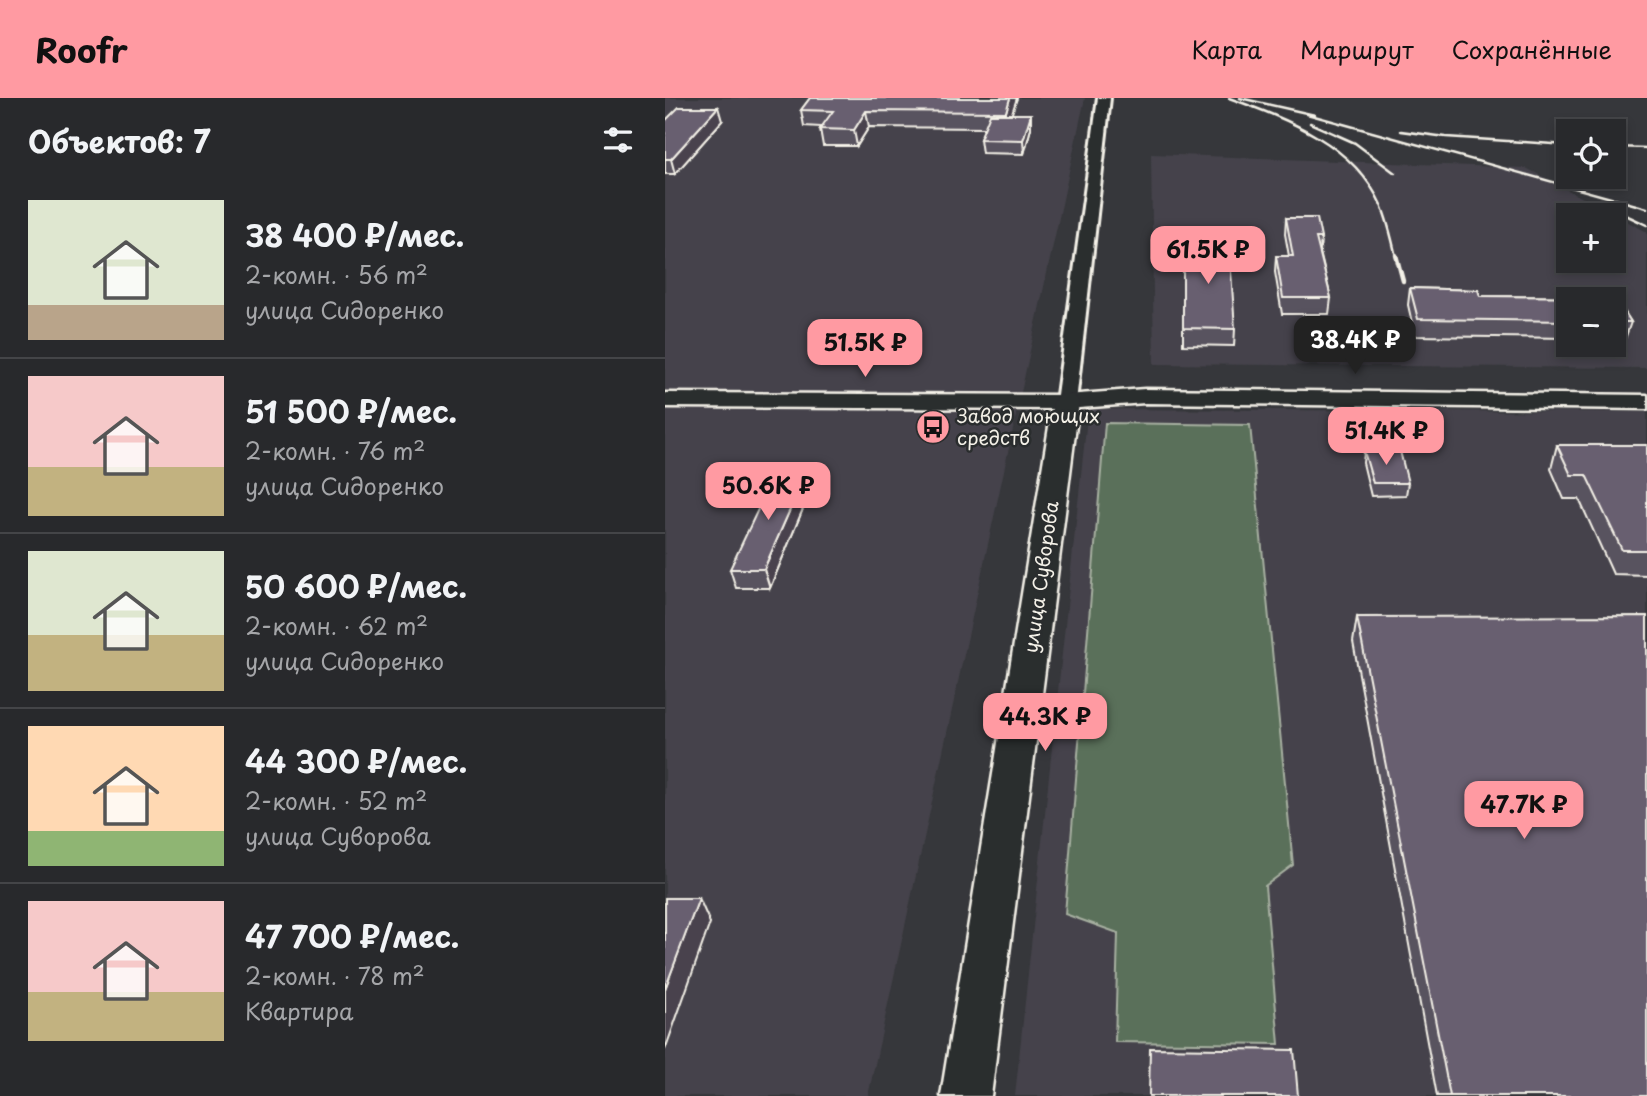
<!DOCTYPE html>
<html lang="ru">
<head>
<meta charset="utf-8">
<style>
	:root { --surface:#28292c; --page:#303134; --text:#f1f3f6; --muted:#a5a6a9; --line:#444548; --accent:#ff9aa2 }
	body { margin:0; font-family:"Playpen Sans",sans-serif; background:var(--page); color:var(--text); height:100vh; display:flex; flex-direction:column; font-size:26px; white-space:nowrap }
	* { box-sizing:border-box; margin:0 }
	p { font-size:23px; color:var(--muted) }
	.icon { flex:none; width:38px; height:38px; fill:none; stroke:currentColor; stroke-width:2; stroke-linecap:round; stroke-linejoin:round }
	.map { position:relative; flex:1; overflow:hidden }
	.panel { display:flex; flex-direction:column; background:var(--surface); width:665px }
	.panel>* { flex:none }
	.buttons { position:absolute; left:891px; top:21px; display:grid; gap:14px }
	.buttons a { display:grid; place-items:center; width:70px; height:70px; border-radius:0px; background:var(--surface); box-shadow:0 4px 10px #0003,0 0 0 2px var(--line); font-size:35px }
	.price { position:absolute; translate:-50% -60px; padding:0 16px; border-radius:14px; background:var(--accent); color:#111; font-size:23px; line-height:46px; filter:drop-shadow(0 2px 4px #0008) }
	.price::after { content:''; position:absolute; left:50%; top:42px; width:21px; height:16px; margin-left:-10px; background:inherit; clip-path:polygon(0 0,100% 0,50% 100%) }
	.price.current { background:#222; color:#fff }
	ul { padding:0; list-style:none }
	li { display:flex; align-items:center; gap:21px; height:175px; padding:0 28px }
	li+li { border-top:2px solid var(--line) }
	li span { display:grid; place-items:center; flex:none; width:196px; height:140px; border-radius:0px; color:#555 }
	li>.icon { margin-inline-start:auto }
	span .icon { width:84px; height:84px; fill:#fffc; stroke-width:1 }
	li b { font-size:30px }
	h2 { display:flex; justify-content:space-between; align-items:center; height:84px; padding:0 28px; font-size:30px }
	header { display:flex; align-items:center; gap:42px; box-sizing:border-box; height:98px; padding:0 35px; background:var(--accent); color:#111 }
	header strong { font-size:33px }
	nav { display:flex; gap:38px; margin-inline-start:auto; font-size:24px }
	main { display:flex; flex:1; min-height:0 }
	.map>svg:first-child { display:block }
	.built { fill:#45434b; fill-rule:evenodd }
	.green { fill:#5a6f5a; stroke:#a7b0a1; stroke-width:2 }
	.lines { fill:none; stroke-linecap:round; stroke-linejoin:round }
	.minor-casing { stroke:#f4f1e8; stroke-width:6 }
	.tertiary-casing { stroke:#f4f1e8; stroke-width:5 }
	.secondary-casing { stroke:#f4f1e8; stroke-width:5 }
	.minor { fill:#2a2d2e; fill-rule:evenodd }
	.tertiary { fill:#2a2d2e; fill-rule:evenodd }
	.secondary { fill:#2a2d2e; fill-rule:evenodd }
	.rail-far1 { stroke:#f4f1e8; stroke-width:2.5 }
	.rail { stroke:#f4f1e8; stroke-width:4.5 }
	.wall { fill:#59525f; stroke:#f4f1e8; stroke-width:2 }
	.shaded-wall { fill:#49424e; stroke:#f4f1e8; stroke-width:2 }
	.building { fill:#685f6f; stroke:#f4f1e8; stroke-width:2 }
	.labels { text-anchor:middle; stroke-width:5; stroke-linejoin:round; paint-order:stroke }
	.poi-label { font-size:19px; fill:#f4f1e8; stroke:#2a2d2e; text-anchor:start }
	.street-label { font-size:19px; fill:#f4f1e8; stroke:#2a2d2e }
</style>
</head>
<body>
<header>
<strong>Roofr</strong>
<nav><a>Карта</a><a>Маршрут</a><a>Сохранённые</a></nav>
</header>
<main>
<section class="panel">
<h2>Объектов: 7<svg class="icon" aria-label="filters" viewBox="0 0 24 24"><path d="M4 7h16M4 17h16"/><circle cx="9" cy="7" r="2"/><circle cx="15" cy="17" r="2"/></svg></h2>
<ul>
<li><span style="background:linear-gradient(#dfe7d0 75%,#b9a48a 0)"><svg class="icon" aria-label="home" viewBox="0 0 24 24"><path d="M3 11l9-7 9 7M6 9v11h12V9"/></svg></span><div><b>38 400 ₽/мес.</b><p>2-комн. · 56 m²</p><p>улица Сидоренко</p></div></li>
<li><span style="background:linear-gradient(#f6c9c9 65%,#c2b280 0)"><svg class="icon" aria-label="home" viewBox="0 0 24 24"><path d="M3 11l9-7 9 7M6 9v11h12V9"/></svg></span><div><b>51 500 ₽/мес.</b><p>2-комн. · 76 m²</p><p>улица Сидоренко</p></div></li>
<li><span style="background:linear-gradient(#dfe7d0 60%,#c2b280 0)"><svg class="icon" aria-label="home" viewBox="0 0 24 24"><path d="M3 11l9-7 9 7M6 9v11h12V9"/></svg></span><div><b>50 600 ₽/мес.</b><p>2-комн. · 62 m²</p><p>улица Сидоренко</p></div></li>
<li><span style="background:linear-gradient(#ffd9b3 75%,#8fb573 0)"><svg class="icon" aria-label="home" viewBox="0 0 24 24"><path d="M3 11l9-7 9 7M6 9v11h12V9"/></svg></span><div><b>44 300 ₽/мес.</b><p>2-комн. · 52 m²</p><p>улица Суворова</p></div></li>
<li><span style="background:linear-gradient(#f6c9c9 65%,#c2b280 0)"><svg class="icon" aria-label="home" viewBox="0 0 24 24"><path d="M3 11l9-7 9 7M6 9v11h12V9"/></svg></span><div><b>47 700 ₽/мес.</b><p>2-комн. · 78 m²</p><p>Квартира</p></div></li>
</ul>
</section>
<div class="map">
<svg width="982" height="998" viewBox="0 0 982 998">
	<rect width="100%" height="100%" fill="#36373b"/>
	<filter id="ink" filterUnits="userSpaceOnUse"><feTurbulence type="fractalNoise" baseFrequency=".0143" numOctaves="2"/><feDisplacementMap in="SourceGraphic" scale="14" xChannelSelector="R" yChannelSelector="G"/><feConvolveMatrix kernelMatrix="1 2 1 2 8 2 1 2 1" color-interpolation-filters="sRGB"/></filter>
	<g filter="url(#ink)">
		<g class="built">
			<path d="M0,0H420L203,998H0Z"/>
			<path d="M486,56L861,70L982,134V270L489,266ZM903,117H948V163H903ZM903,201H948V247H903Z"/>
			<path d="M423,311L982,314V998H350Z"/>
		</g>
		<path class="green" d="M440,325L585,327L628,767L600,788L614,946L450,944L453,835L400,816Z"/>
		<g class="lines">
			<g class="minor-casing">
				<path id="minor" d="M433,0H445L411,304L408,308H394L391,304Z"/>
			</g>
			<g class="tertiary-casing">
				<path id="tertiary" d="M480,291L982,297V311L480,305L401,311L0,309V295L401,297Z"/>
			</g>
			<g class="secondary-casing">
				<path id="secondary" d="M401,296L410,298L414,304L326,998H276L388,304L392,298Z"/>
			</g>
			<use href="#minor" class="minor"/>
			<use href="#tertiary" class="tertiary"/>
			<use href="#secondary" class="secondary"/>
			<g class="rail-far1">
				<path d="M564,0C622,21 689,46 716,107C723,123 727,141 731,159"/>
				<path d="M575,0L650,17"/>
				<path d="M642,16L982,110"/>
				<path d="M645,25L690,45L730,75"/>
				<path d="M736,33L781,39L903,47"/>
				<path d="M948,49L982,50"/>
				<path d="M937,106L982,127"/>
			</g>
			<path class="rail" d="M731,157L738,183"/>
		</g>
		<g class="wall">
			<path d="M145,0H352L346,16H366V30L359,56L317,55L315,41L320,30L204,29L192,48H158L155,31L157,29L139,28L136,12Z"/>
			<path d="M0,23H57L10,76H0Z"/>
			<path d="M621,120L656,140L655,154L666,200L664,216H617L610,174L611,158H624L620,136Z"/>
			<path d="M518,144L570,231L569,248L518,247Z"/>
			<path d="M745,190L813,192L815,198L950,199L966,224L960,241H948V201H903V240L750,238L743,207Z"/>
			<path d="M892,347H982V477L948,476L914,401H899L886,371Z"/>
			<path d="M699,353L743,385L741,397L706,398L698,365Z"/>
			<path d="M145,394L105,490H71L65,471Z"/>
			<path d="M692,519L982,998H772L688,544Z"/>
		</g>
		<g class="shaded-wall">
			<path d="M345,0H352L342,30L341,14Z"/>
			<path d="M53,9L57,23L10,76L6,61Z"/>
			<path d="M201,13L204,29L192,48L189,32Z"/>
			<path d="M366,16V30L359,56L358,42Z"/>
			<path d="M141,375L145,394L105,490L99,471Z"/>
			<path d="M34,800L45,825L0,952V891Z"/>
		</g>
		<g class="building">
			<path d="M145,0H345L341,14L201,13L189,32L155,31L168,13L136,12Z"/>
			<path d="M14,9H53L6,61H0V23Z"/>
			<path d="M325,16H366L358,42L315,41Z"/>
			<path d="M621,120H652L656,140H651L666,200H618L611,158H628Z"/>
			<path d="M518,144H564L570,231L518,230Z"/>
			<path d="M745,190L813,192L815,198L950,199L966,224H948V201H903V223L753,221Z"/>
			<path d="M892,347H982V452H957L921,377H906Z"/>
			<path d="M699,353H735L743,385H708Z"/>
			<path d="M110,375H141L99,471H65Z"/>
			<path d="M982,518V998H785L692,519Z"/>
			<path d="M0,800H34L0,891Z"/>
			<path d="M485,950L629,952L633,998H484Z"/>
		</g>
	</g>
	<defs>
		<g id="bus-disc" transform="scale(1.75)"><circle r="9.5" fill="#ff9aa2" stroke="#2a2d2e"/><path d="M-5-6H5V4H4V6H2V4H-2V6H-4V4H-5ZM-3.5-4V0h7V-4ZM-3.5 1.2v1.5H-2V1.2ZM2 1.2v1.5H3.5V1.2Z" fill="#111"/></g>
	</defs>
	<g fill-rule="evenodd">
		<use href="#bus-disc" x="268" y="329"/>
	</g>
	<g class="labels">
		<g class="poi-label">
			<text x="292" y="325">Завод моющих<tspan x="292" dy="22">средств</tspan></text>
		</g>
		<g class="street-label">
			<text transform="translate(376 479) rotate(-82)" y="7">улица Суворова</text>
		</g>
	</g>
</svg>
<div class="buttons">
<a><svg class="icon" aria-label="locate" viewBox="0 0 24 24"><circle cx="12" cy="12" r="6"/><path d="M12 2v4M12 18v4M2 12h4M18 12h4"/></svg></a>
<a>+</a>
<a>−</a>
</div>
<b class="price" style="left:543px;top:188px">61.5K ₽</b>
<b class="price current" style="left:690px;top:278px">38.4K ₽</b>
<b class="price" style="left:200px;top:281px">51.5K ₽</b>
<b class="price" style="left:721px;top:369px">51.4K ₽</b>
<b class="price" style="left:103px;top:424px">50.6K ₽</b>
<b class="price" style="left:380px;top:655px">44.3K ₽</b>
<b class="price" style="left:859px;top:743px">47.7K ₽</b>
</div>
</main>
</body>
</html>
